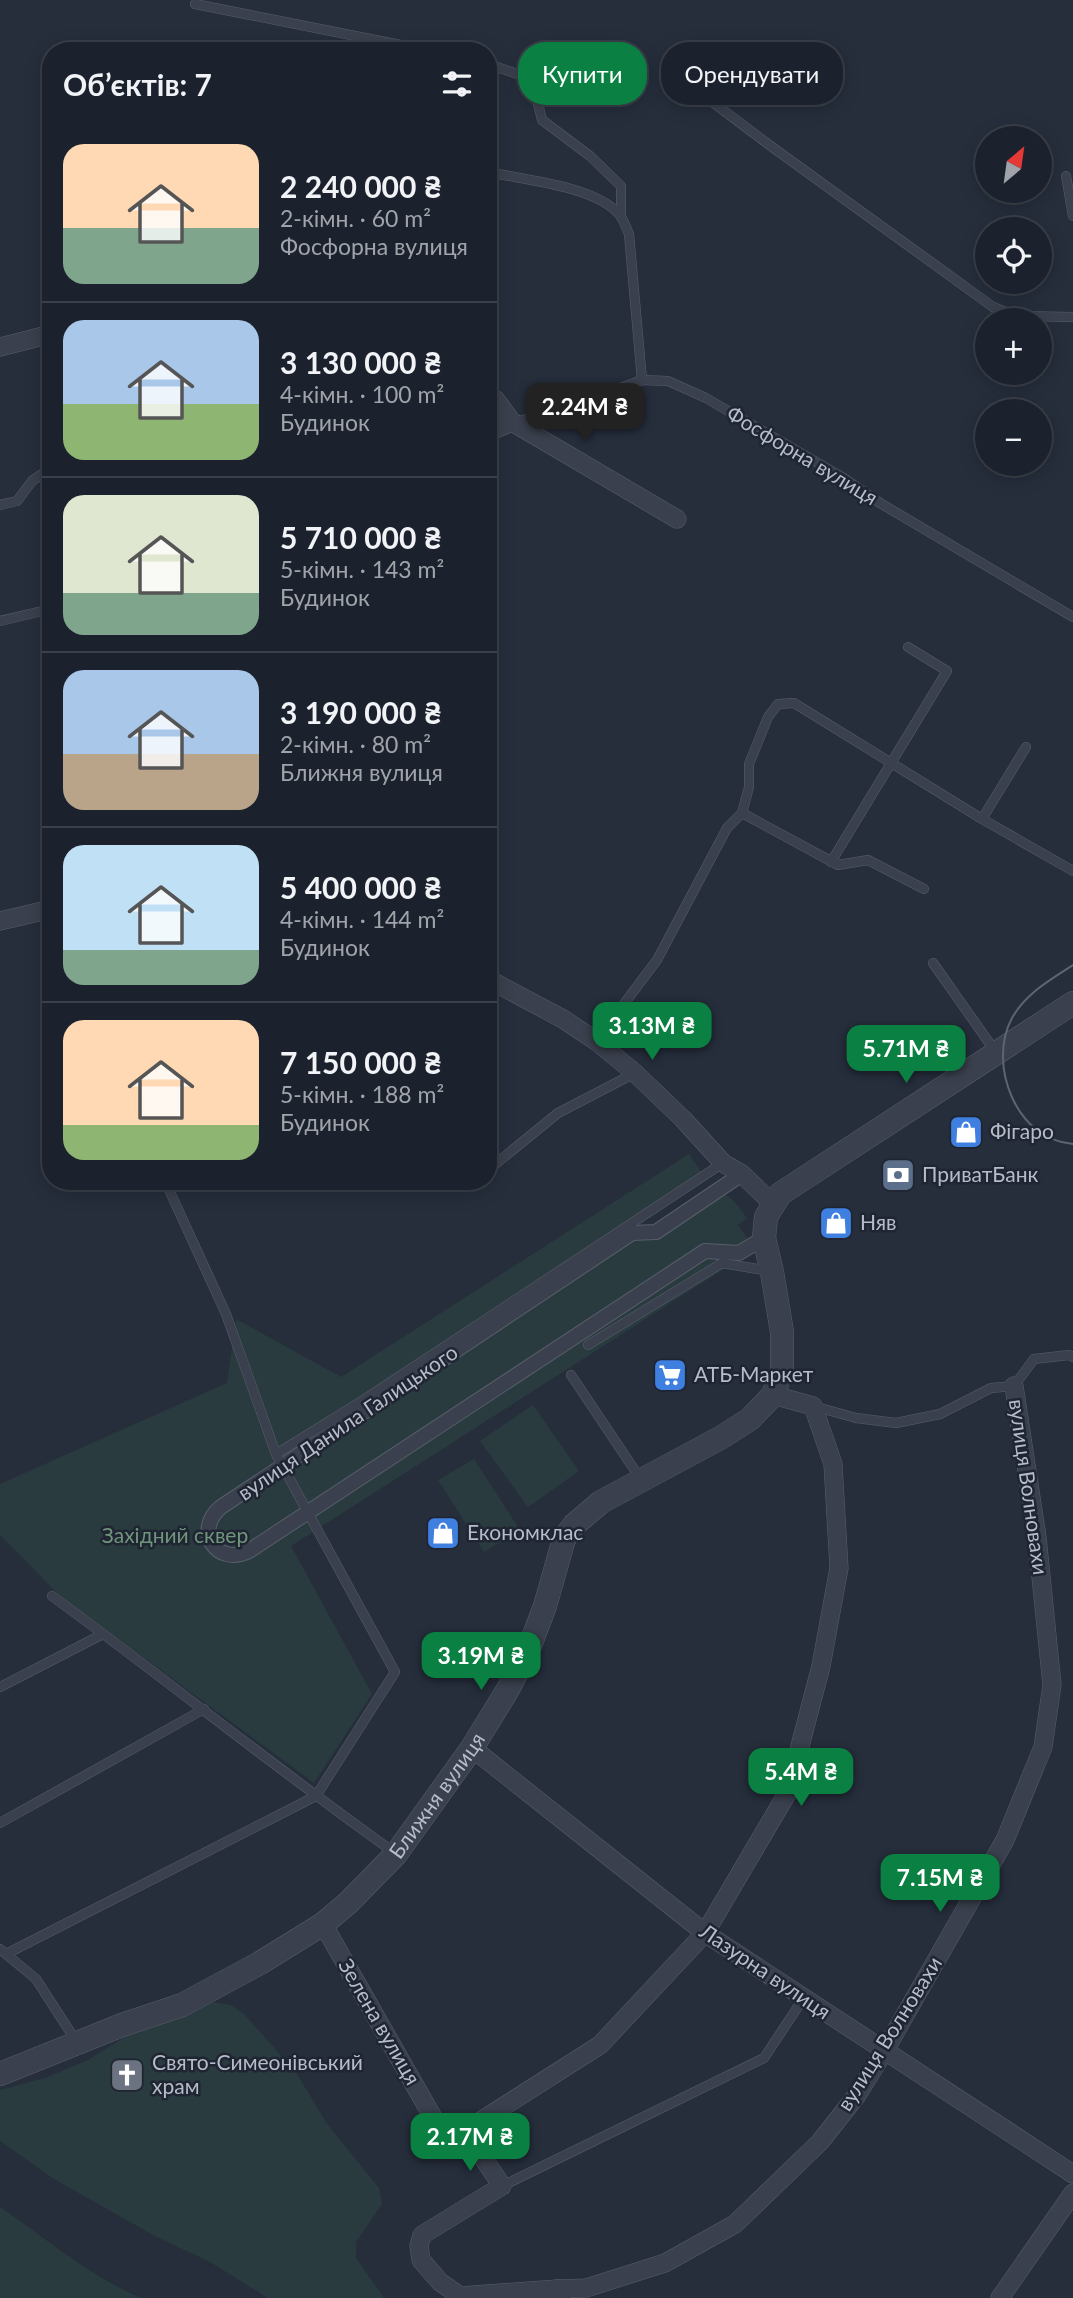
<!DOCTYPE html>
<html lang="uk">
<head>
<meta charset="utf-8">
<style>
	:root { --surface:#1c222d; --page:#292f39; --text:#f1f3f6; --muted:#a0a4aa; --line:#3a3f49; --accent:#0b8043 }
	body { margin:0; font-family:Lato,sans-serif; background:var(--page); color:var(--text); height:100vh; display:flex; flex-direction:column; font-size:26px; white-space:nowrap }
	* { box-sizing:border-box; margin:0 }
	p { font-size:23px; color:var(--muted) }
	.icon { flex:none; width:38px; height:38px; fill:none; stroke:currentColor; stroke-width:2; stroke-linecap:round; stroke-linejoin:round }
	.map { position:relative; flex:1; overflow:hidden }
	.sheet { position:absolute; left:42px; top:42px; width:455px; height:1148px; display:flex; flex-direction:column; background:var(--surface); border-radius:28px; box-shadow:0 4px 18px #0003,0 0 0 2px var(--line) }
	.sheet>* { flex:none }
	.banner { position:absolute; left:518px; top:42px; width:450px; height:63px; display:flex; gap:14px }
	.needle { width:46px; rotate:29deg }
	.tools { position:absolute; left:975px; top:126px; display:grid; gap:14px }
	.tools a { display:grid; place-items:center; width:77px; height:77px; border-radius:50%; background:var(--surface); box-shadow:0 4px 18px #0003,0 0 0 2px var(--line); font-size:35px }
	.price { position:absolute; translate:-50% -60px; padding:0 16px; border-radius:14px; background:var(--accent); color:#fff; font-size:23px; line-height:46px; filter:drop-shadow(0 2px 4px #0008) }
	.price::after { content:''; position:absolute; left:50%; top:42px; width:21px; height:16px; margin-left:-10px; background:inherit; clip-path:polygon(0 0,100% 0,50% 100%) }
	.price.active { background:#222; color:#fff }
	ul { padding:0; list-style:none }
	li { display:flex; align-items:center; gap:21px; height:175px; padding:0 21px }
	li+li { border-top:2px solid var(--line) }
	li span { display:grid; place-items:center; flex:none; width:196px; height:140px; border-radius:21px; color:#555 }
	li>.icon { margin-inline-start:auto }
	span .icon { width:84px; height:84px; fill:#fffc; stroke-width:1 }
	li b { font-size:30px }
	h2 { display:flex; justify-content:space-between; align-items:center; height:84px; padding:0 21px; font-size:30px }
	.chip { padding:0 24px; border-radius:28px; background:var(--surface); box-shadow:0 4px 18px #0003,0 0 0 2px var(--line); font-size:24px; line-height:63px }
	.chip.active { background:var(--accent); color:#fff }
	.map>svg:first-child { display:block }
	.green { fill:#293b3e }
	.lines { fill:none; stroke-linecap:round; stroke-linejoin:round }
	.service-casing { stroke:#585e6b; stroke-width:10 }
	.pedestrian-casing { stroke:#585e6b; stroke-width:16 }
	.minor-casing { stroke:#585e6b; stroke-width:19 }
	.tertiary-casing { stroke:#585e6b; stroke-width:24 }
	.service { stroke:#3a404d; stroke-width:9 }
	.pedestrian { stroke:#3a404d; stroke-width:14 }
	.minor { stroke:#3a404d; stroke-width:18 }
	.tertiary { stroke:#3a404d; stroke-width:23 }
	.tram { stroke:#5d6473; stroke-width:2 }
	.labels { text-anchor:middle; stroke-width:5; stroke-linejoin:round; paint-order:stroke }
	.street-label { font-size:21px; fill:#b6bcc8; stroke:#1f2532 }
	.poi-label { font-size:21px; fill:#b6bcc8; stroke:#1f2532; text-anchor:start }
	.park-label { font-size:21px; fill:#6f967b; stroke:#1f2532 }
</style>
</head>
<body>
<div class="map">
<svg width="1073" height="2298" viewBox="0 0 1073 2298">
	<rect width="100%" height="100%" fill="#262e3c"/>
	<g class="green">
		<path d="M689,1154L704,1176L628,1225L656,1232L721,1193C733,1196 740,1209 747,1218L738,1225L755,1249L291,1546L372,1694L314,1783L60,1596L0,1535V1484L227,1383L236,1319L341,1377Z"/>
		<path d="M533,1405L579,1471L528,1507L480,1441Z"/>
		<path d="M474,1459L520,1530L484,1552L438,1480Z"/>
		<path d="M214,2002L230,2005L243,2013L295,2071L328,2125L379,2188L382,2204L356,2242V2258L384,2298H268L210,2262L155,2236L54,2179L0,2141V2090L45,2078L88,2060L136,2030Z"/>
		<path d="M0,2207C47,2239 89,2276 141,2298H0Z"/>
	</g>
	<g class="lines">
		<g class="service-casing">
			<g id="service">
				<path d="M195,4L431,51"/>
				<path d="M488,64L532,79L542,120L590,156L621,186V216"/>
				<path d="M679,77L768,144L993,307L1016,316L1073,317"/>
				<path d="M488,172C525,180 594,186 619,214C624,220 626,228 629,234L642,380"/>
				<path d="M1066,176L1073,216"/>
				<path d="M514,422L561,410L642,380L668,381L706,398L842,477L880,503L1073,617"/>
				<path d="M0,505L17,501L32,481L51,468"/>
				<path d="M0,621L51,609"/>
				<path d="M742,813L838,865L868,860L924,889"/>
				<path d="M982,819L1026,747"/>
				<path d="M831,862L947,671L908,647"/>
				<path d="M933,963L995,1051"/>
				<path d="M596,1041L657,960L727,828L742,813L749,787V764L768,717L778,704L794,703L982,819L1073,871"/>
				<path d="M488,1170L558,1113L635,1073"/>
				<path d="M588,1345L722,1263L769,1271"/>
				<path d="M571,1375L642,1481"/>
				<path d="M813,1406L856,1418L896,1423L940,1414L991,1388L1014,1386L1034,1359L1069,1355L1073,1357"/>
				<path d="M276,1454L362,1401L723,1163"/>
				<path d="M52,1596C167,1680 278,1770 395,1853"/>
				<path d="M0,1687L103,1634"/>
				<path d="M0,1823L204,1709"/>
				<path d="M0,1949L36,1979L76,2041"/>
				<path d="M6,1954L316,1796L395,1672L276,1454L226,1314L165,1181"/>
				<path d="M502,2186L764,2058L803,1999"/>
			</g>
		</g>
		<g class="pedestrian-casing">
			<path id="pedestrian" d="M742,1174L656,1232L632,1233L221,1507C193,1530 216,1567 249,1551L705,1251L739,1253L764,1238"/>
		</g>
		<g class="minor-casing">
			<g id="minor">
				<path d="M0,347L51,334"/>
				<path d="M488,397L496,400L512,422"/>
				<path d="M488,432L512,422L677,519"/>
				<path d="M0,921L51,909"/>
				<path d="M488,979L563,1019L596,1041L635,1073L683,1119L723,1163L742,1174L773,1204"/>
				<path d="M472,1748L705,1933L1073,2174"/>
				<path d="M323,1924L435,2121L465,2131L502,2186L422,2235L419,2246L421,2260L440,2282L460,2296L557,2289L562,2298"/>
				<path d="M465,2131L600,2045L705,1933L788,1792L821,1666L839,1568L833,1464L813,1406L773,1395"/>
				<path d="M557,2289L586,2288L665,2263L735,2224L820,2142L857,2095L885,2050L1005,1840L1043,1747L1052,1685L1037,1537L1014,1386"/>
				<path d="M1000,2298L1073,2193"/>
			</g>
		</g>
		<g class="tertiary-casing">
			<g id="tertiary">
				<path id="s1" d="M0,2074L122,2025L182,2005L260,1963L323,1924L348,1903L396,1854L472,1748L507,1691L528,1651L545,1606L564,1539L574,1525L601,1502L722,1437L750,1419L773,1395L782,1370V1332L772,1272L764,1238L766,1217L780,1194L1073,1003"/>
			</g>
		</g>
		<use href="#service" class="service"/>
		<use href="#pedestrian" class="pedestrian"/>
		<use href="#minor" class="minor"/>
		<use href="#tertiary" class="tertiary"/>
		<path class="tram" d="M1073,965C1050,980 1026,993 1012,1018C987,1064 1016,1140 1073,1144"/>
	</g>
	<defs>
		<g id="shop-square" transform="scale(1.75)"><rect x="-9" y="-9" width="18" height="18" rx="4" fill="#3f7fe0" stroke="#1f2532"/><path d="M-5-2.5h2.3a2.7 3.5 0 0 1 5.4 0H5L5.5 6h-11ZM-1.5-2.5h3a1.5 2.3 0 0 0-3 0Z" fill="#fff"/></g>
		<g id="bank-square" transform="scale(1.75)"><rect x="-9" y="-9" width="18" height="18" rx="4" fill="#5c6f8a" stroke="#1f2532"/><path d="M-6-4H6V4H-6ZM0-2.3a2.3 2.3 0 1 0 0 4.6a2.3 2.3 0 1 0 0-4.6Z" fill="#fff"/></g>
		<g id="supermarket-square" transform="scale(1.75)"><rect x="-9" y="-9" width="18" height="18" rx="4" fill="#3f7fe0" stroke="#1f2532"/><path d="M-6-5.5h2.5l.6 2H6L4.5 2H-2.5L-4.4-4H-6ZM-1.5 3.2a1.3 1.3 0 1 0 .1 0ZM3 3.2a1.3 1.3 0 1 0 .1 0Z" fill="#fff"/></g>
		<g id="church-square" transform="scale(1.75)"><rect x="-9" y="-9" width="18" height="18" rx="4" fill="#6b7280" stroke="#1f2532"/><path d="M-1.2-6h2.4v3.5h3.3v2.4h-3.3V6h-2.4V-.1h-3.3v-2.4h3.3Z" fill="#fff"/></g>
	</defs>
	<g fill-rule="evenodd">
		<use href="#shop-square" x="966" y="1132"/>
		<use href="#bank-square" x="898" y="1175"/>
		<use href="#shop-square" x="836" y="1223"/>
		<use href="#supermarket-square" x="670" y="1375"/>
		<use href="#shop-square" x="443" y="1533"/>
		<use href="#church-square" x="127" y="2075"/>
	</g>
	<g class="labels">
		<g class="street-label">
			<text transform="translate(802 456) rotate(31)" y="7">Фосфорна вулиця</text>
			<text transform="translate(348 1423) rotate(-34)" y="7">вулиця Данила Галицького</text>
			<text transform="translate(1028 1487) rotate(82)" y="7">вулиця Волновахи</text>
			<text dy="7" stroke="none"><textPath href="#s1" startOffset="530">Ближня вулиця</textPath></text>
			<text transform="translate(765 1972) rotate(34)" y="7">Лазурна вулиця</text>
			<text transform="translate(379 2022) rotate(60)" y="7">Зелена вулиця</text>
			<text transform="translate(890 2034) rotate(-58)" y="7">вулиця Волновахи</text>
		</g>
		<g class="poi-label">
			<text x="990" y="1139">Фігаро</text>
			<text x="922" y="1182">ПриватБанк</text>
			<text x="860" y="1230">Няв</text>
			<text x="694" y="1382">АТБ-Маркет</text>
			<text x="467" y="1540">Економклас</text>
			<text x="152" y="2070">Свято-Симеонівський<tspan x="152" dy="24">храм</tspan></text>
		</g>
		<g class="park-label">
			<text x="175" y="1543">Західний сквер</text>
		</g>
	</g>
</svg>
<div class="tools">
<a><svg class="needle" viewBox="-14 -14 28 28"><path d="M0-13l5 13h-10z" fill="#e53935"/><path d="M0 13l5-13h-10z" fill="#a0a4aa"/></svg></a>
<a><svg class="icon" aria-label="locate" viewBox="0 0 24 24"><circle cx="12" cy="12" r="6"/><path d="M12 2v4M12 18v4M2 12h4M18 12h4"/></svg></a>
<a>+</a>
<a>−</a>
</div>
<b class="price active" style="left:585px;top:443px">2.24M ₴</b>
<b class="price" style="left:652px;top:1062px">3.13M ₴</b>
<b class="price" style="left:906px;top:1085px">5.71M ₴</b>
<b class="price" style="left:481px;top:1692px">3.19M ₴</b>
<b class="price" style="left:801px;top:1808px">5.4M ₴</b>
<b class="price" style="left:940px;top:1914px">7.15M ₴</b>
<b class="price" style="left:470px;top:2173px">2.17M ₴</b>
<div class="banner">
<a class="chip active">Купити</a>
<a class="chip">Орендувати</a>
</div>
<section class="sheet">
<h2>Об’єктів: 7<svg class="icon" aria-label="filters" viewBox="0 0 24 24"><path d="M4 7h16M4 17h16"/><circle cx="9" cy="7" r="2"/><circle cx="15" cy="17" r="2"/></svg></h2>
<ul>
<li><span style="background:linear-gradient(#ffd9b3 60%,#7fa58c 0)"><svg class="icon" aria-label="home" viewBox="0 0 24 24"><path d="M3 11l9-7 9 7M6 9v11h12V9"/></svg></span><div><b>2 240 000 ₴</b><p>2-кімн. · 60 m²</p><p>Фосфорна вулиця</p></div></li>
<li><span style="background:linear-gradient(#a9c7e8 60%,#8fb573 0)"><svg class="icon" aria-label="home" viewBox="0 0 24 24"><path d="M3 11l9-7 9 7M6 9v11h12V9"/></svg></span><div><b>3 130 000 ₴</b><p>4-кімн. · 100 m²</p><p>Будинок</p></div></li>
<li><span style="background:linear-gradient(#dfe7d0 70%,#7fa58c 0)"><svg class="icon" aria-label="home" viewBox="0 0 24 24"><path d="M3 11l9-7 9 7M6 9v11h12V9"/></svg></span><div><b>5 710 000 ₴</b><p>5-кімн. · 143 m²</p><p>Будинок</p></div></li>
<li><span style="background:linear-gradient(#a9c7e8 60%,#b9a48a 0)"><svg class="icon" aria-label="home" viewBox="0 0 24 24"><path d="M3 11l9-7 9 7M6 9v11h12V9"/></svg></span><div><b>3 190 000 ₴</b><p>2-кімн. · 80 m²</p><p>Ближня вулиця</p></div></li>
<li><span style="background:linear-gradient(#bfe0f5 75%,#7fa58c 0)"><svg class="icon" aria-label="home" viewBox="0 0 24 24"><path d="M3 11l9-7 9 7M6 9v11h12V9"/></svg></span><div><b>5 400 000 ₴</b><p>4-кімн. · 144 m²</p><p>Будинок</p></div></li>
<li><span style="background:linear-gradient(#ffd9b3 75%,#8fb573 0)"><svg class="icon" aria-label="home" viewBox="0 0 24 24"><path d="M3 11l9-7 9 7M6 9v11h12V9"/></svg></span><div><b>7 150 000 ₴</b><p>5-кімн. · 188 m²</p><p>Будинок</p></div></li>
</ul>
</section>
</div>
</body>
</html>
